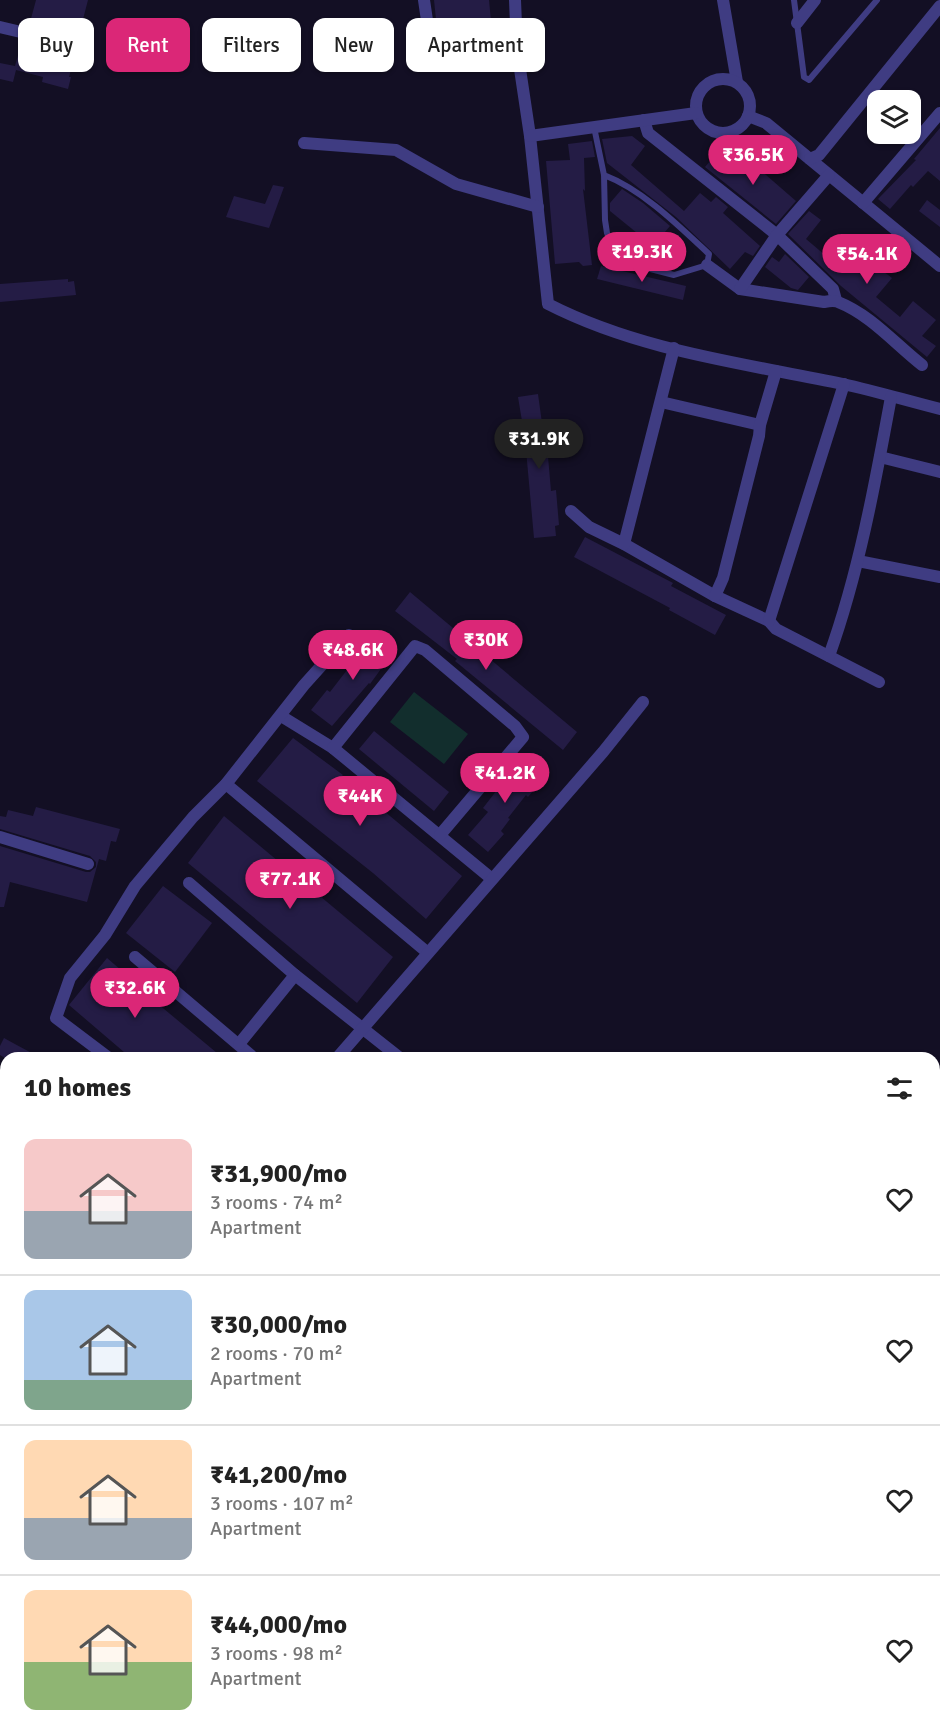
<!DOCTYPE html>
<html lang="en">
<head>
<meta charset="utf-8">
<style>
	:root { --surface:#fff; --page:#f2f2f2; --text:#222; --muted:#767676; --line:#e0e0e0; --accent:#db2777 }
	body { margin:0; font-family:Signika,sans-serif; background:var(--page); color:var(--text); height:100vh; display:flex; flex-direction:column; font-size:22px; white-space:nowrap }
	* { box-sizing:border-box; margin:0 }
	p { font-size:20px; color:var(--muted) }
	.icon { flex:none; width:33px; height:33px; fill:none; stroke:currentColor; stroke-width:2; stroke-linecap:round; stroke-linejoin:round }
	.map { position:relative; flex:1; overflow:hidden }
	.side { position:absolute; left:0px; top:1052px; width:940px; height:686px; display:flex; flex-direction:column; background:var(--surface); border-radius:18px 18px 0 0; box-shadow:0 2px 4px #0004 }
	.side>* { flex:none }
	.banner { position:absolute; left:18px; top:18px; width:600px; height:54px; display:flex; gap:12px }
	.fabs { position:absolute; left:867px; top:90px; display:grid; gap:12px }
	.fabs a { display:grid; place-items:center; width:54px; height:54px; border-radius:12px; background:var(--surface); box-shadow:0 2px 4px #0004; font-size:30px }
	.price { position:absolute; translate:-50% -51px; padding:0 14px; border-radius:21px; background:var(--accent); color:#fff; font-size:20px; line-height:39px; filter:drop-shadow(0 2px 3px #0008) }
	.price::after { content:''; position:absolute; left:50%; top:36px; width:18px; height:14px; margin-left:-9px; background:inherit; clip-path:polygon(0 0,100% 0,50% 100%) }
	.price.current { background:#222; color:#fff }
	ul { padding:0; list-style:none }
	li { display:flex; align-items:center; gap:18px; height:150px; padding:0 24px }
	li+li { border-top:2px solid var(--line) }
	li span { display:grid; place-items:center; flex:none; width:168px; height:120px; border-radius:12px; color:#555 }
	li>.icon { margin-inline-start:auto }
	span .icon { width:72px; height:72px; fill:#fffc; stroke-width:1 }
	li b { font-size:26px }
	h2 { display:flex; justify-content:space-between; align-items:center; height:72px; padding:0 24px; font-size:26px }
	.tag { padding:0 21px; border-radius:12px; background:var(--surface); box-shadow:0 2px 4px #0004; font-size:21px; line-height:54px }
	.tag.current { background:var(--accent); color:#fff }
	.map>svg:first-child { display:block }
	.green { fill:#122e2d }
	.building { fill:#241c45 }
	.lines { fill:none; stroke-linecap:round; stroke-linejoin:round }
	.lane { stroke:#3f3c82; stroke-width:6 }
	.street { stroke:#3f3c82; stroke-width:12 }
	.secondary { stroke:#736efb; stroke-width:15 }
	.highway { stroke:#fa52a1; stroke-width:18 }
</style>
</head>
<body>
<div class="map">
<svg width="940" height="1736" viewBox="0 0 940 1736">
	<rect width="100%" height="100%" fill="#130f24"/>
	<g class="green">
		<path d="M414,692L468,734L444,764L390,722Z"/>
		<path d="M521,1731H707L703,1736H518Z"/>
	</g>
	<g class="building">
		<path d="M36,0H88L81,27H83L69,77H71L68,89L42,82L43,77L16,70L13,82L0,79V63L15,66L22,41L58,49L65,47L67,43V38L61,33L29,26Z"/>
		<path d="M434,0H489L492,32L438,39Z"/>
		<path d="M940,128V181L928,171L913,187L911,185L890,209L878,199L916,160L914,159Z"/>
		<path d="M632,136L645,146L631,165L684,211L700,193L711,202L716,197L728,207L723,213L760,246L753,256L745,252L730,269L676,217L607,163L602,139Z"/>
		<path d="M592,141L595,157L584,158L585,191L583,189L592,265L583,266L579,262L555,264L546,161L570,160L568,144Z"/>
		<path d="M736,149L796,201L776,224L705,167L711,160L720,168Z"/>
		<path d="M273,185L284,187L269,228L226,217L234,196L265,204Z"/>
		<path d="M622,189L643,203L670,226L653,246L610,211V203Z"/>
		<path d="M927,200L940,210V227L919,211Z"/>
		<path d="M809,211L821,220L806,239L832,261L848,241L867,258L871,254L883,263L879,268L892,278L876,297L900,317L913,301L936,320L922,336L936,346L927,357L841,286L788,234Z"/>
		<path d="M785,254L809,277L798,290L791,288L765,267L772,257L779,262Z"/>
		<path d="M601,266L686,286L683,300L597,279Z"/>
		<path d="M68,279V282L74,281L76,295L0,302V284Z"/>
		<path d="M538,394L545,445H547L551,491L556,490L559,525L555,526L556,536L534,538L525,439L518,397Z"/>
		<path d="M585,537L673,583L671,586L726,615L715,635L669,610L670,608L574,557Z"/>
		<path d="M410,592L577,732L563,750L455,661L457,659L395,611Z"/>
		<path d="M374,635L394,651L370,684L369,683L332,726L311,710L327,690L330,692Z"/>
		<path d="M374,731L449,792L434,811L359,749Z"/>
		<path d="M293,738L343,775L342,776L462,876L426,919L373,873L257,781Z"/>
		<path d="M521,759L544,778L528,797L526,795L508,818L510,819L501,831L504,834L488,852L468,835L488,812L483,808Z"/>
		<path d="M36,807L120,829L116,842L111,841L106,861L99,859L87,902L10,882L4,907H0V846L86,872H90L96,867V862L90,856L0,829V816L6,817L8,810L33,816Z"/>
		<path d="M224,816L393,957L357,1003L188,863Z"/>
		<path d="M163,886L212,923L175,972L126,933Z"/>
		<path d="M107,958L129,977L128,979L223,1058H131L69,1005Z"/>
		<path d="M4,1038L13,1043L41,1058H5L0,1055V1046Z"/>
	</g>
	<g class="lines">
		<g class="lane">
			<path d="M794,0L804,77L809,80L877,0"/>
			<path d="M594,127L604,175L605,220L607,233L611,242L627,263L674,275L707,265L709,254C679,226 643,190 604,175"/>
		</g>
		<g class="street">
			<path d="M424,0L433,61L517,49"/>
			<path d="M515,0L517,49L530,136L548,304C640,351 743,363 843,384C875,391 908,401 940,409"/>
			<path d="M723,0L737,82"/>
			<path d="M797,23L815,0"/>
			<path d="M0,27L59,41"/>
			<circle cx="723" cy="106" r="27"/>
			<path d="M748,116L766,123L940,266"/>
			<path d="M644,120L648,133L777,235L833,289L836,300"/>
			<path d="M530,136L696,113"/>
			<path d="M304,143L396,150L456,184L538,207"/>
			<path d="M810,159L819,155L940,6"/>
			<path d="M863,203L940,113"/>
			<path d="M707,265L740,289L824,302C829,301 834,300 838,302C871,315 895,344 922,365"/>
			<path d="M740,289L777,235L829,175"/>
			<path d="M661,402L760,425"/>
			<path d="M880,457L940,472"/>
			<path d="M571,511L589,527L624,544L715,596L769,621L776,629L879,682"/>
			<path d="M624,544L674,348"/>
			<path d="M858,561L940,577"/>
			<path d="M715,596L723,578L759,436L760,425L776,371"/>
			<path d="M769,621L844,384"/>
			<path d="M829,656C859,572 875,484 891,397"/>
			<path d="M281,716L333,748L492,879"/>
			<path d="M333,748L415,646L425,650L515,726L523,737L440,835"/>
			<path d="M226,784L428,953"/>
			<path d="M0,837L88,864"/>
			<path d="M189,883L295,975L400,1058"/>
			<path d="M135,957L254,1058"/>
			<path d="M239,1044L295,975"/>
			<path d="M109,1058L56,1018L70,978L105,935L135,886L193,817L226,784L304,685L349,635"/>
			<path d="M337,1058L603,752L643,702"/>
			<path d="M934,1094L940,1086"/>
			<path d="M934,1493L940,1498"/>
			<path d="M98,1736L102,1731"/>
			<path d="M434,1736L438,1731"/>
		</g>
		<g class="secondary">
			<path d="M0,1457L6,1462"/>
			<path d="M0,1562L6,1567"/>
			<path d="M200,1731L206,1736"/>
			<path d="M324,1731L330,1736"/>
		</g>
		<g class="highway">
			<path d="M0,1484L6,1489"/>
			<path d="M0,1526L6,1531"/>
			<path d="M245,1731L250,1736"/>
			<path d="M296,1731L301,1736"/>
		</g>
	</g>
</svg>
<div class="fabs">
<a><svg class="icon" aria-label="layers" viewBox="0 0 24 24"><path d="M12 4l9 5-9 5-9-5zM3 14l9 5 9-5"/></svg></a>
</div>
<b class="price" style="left:753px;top:186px">₹36.5K</b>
<b class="price" style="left:642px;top:283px">₹19.3K</b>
<b class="price" style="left:867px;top:285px">₹54.1K</b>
<b class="price current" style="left:539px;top:470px">₹31.9K</b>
<b class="price" style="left:486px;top:671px">₹30K</b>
<b class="price" style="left:353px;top:681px">₹48.6K</b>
<b class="price" style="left:505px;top:804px">₹41.2K</b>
<b class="price" style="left:360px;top:827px">₹44K</b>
<b class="price" style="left:290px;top:910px">₹77.1K</b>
<b class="price" style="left:135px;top:1019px">₹32.6K</b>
<div class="banner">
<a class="tag">Buy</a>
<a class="tag current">Rent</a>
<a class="tag">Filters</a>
<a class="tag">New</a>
<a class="tag">Apartment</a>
</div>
<section class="side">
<h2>10 homes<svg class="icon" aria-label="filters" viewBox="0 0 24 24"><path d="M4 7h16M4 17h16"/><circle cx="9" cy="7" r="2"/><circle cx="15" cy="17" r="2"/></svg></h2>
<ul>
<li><span style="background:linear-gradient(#f6c9c9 60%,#9aa5b1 0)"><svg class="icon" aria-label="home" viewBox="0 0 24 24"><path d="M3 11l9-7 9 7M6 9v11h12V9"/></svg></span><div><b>₹31,900/mo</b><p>3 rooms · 74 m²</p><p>Apartment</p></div><svg class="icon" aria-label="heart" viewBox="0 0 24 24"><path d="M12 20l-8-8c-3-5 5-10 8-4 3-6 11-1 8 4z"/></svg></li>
<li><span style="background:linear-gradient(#a9c7e8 75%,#7fa58c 0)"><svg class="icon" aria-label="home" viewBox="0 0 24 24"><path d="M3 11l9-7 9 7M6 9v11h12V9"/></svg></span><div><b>₹30,000/mo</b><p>2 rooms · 70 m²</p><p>Apartment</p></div><svg class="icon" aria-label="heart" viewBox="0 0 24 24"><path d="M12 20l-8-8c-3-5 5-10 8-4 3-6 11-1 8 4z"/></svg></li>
<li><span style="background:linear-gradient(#ffd9b3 65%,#9aa5b1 0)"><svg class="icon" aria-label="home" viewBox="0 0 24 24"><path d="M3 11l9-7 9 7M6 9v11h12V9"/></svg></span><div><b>₹41,200/mo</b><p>3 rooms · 107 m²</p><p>Apartment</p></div><svg class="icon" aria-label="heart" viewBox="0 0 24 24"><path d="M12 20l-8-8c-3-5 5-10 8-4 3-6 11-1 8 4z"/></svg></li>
<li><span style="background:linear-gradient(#ffd9b3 60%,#8fb573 0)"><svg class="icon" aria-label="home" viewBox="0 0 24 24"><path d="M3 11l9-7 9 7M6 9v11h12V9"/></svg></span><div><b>₹44,000/mo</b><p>3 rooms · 98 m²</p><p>Apartment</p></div><svg class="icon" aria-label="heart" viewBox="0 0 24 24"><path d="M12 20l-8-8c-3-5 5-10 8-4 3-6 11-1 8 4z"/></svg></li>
</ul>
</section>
</div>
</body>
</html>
